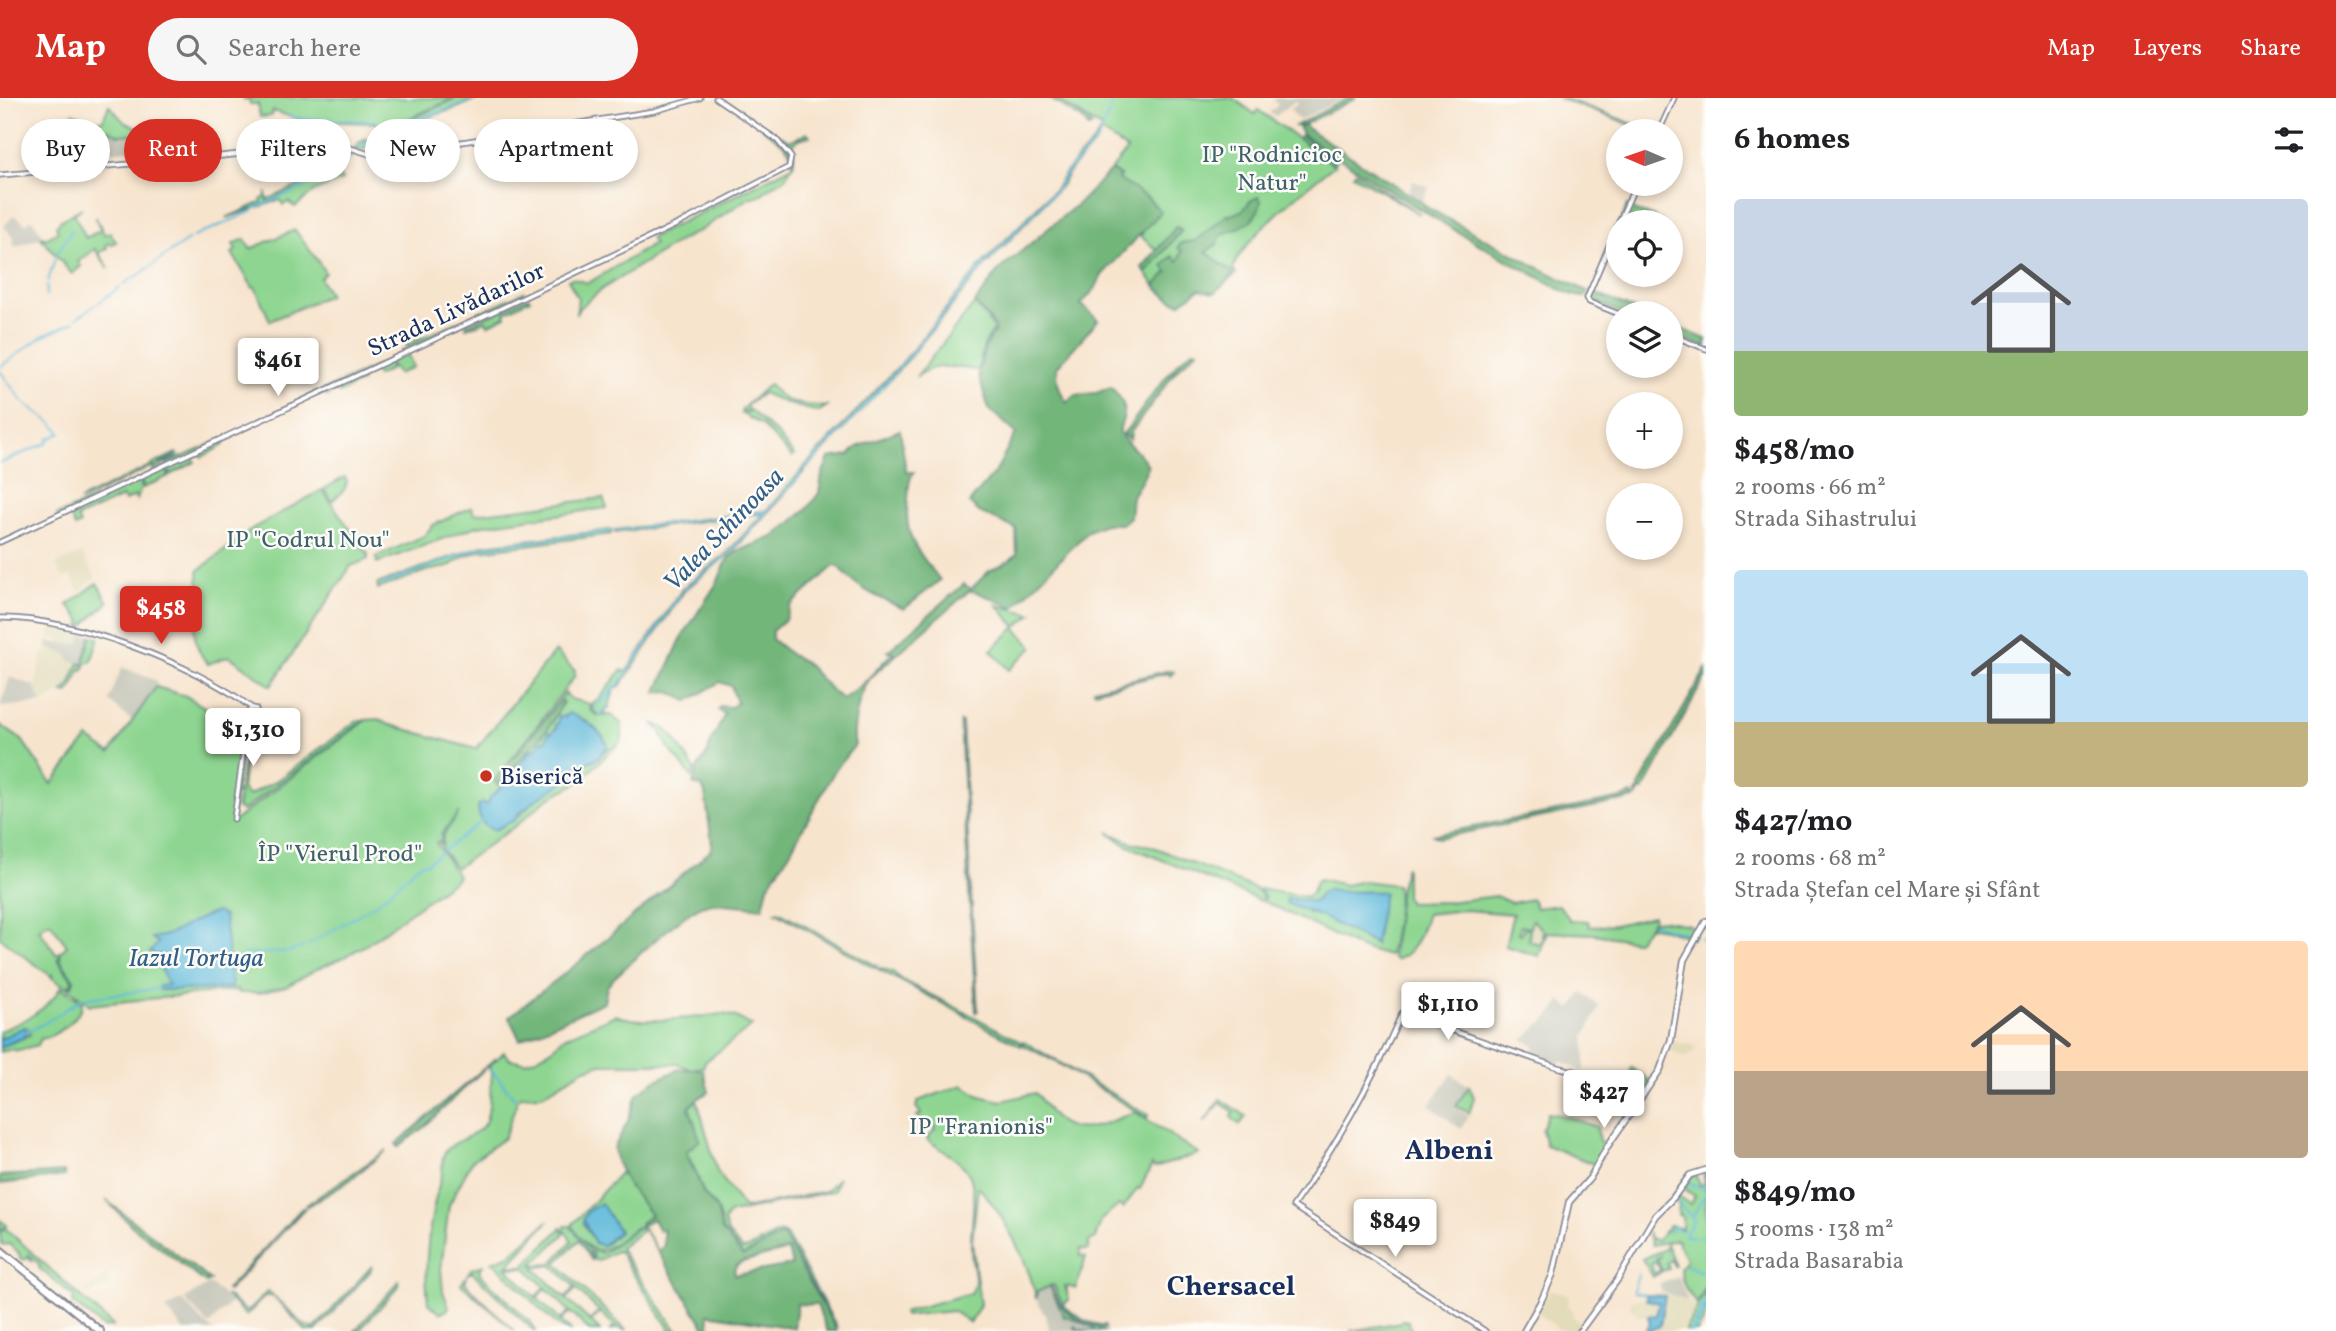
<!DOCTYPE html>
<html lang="en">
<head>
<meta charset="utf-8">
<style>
	:root { --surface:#fff; --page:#f6f6f6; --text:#202124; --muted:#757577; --accent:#d93025 }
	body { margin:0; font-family:Vollkorn,serif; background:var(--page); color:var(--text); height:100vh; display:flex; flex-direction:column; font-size:26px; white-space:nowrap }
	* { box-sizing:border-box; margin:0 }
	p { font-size:23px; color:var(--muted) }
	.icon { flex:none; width:38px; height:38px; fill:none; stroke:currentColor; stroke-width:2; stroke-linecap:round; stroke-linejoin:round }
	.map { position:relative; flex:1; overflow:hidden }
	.panel { display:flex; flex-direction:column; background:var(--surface); width:630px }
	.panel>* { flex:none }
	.top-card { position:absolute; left:21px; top:21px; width:665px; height:63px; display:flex; gap:14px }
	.needle { width:46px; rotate:272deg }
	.buttons { position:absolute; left:1606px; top:21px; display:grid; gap:14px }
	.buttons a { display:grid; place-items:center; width:77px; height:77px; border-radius:50%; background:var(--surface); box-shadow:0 4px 10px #0003; font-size:35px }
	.price { position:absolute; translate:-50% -60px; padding:0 16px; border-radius:7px; background:#fff; color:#222; font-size:23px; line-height:46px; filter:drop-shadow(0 2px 4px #0008) }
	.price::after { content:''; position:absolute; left:50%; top:42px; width:21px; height:16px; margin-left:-10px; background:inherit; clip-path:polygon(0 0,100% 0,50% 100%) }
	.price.on { background:var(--accent); color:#fff }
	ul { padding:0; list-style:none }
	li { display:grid; align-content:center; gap:14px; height:371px; padding:0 28px }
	li span { display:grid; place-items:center; height:217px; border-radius:7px; color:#555 }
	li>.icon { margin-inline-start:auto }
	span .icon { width:126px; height:126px; fill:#fffc; stroke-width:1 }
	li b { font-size:30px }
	h2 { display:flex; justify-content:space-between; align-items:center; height:84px; padding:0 28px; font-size:30px }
	.chip { padding:0 24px; border-radius:32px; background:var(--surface); box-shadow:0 4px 10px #0003; font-size:24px; line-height:63px }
	.chip.on { background:var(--accent); color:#fff }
	header { display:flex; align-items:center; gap:42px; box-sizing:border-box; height:98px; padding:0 35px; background:var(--accent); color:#fff }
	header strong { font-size:33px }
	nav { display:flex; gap:38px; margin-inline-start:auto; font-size:24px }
	.search { width:490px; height:63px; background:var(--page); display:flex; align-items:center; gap:18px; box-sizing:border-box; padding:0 24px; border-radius:38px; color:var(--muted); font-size:26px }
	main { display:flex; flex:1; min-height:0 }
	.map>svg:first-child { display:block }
	.built { fill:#e2dcba }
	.industrial { fill:#c5c5b8 }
	.green { fill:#8dd590; stroke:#548277; stroke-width:2; fill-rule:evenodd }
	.forest { fill:#72b67a; stroke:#46726c; stroke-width:2; fill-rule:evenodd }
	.water { fill:#5cb8da; stroke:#3c749c; stroke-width:2 }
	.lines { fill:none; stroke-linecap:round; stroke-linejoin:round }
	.stream { stroke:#5cb8da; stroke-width:2 }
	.river { stroke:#5cb8da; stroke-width:4.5 }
	.tertiary-casing { stroke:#898a96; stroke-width:7 }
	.secondary-casing { stroke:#898a96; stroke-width:8 }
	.trunk-casing { stroke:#898a96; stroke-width:10 }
	.tertiary { stroke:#fff; stroke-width:3.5 }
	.secondary { stroke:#fff; stroke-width:4.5 }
	.trunk { stroke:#fff; stroke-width:6 }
	.poi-dot { fill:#c8321e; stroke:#fdfcf7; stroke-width:2.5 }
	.labels { text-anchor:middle; stroke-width:5; stroke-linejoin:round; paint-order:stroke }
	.park-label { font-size:24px; fill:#3d616d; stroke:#fdfcf7 }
	.street-label { font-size:24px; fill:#1b2f5e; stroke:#fdfcf7 }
	.poi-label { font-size:24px; fill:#1b2f5e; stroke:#fdfcf7; text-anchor:start }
	.water-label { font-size:26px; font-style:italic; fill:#325f89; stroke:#fdfcf7 }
	.quarter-label { font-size:28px; font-weight:bold; fill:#1b2f5e; stroke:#fdfcf7 }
</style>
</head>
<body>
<header>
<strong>Map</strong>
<div class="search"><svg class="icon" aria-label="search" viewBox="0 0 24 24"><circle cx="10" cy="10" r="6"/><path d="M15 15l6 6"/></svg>Search here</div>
<nav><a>Map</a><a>Layers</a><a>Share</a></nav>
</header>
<main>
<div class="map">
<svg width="1706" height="1233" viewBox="0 0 1706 1233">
	<rect width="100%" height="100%" fill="#fdfcf7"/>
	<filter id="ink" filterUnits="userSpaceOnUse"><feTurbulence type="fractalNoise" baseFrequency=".0143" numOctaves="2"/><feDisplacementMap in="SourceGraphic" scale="14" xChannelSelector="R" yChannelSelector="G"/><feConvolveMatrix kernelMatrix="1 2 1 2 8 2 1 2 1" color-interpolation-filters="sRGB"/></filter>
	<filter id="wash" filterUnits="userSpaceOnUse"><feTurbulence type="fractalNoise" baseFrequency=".00686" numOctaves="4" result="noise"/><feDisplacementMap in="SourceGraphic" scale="28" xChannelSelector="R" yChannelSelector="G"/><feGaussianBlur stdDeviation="1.57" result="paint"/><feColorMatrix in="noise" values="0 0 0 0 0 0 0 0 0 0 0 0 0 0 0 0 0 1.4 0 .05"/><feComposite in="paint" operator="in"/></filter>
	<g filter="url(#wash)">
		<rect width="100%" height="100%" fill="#f7e4cd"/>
		<g class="built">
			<path d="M82,455L96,480L79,494L71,478L63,480L56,466Z"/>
			<path d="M51,530L63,533L67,530L82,535L79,546L60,545V541L49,538Z"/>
			<path d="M47,549L69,557V562L78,566L67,592L42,605L35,588L43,555L48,556L49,554L45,552Z"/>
			<path d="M1513,818L1535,821L1545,830L1547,834L1539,858L1505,848Z"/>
			<path d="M1673,943L1685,947L1687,944L1697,950L1688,959H1682L1671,952Z"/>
			<path d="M1613,984L1631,991L1620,1012L1615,1011L1616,1007L1611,1004L1613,1002L1607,998Z"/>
			<path d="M106,1175L110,1189L82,1197L92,1188Z"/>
			<path d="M1549,1191L1568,1197L1569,1202L1567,1208L1573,1212L1572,1218L1583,1226L1577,1233H1561L1538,1215L1549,1196Z"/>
			<path d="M1659,1194L1690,1204L1695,1211L1683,1233H1648L1660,1228L1664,1198H1660Z"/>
			<path d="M1640,1201L1659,1204L1656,1218H1637L1635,1213L1631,1212L1630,1202Z"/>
		</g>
		<g class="industrial">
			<path d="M1272,0H1344L1299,22L1290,11L1298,5L1296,2L1276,18L1269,15L1278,7Z"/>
			<path d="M106,31L119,37L148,35L149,50L108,54V66L89,67L87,64L85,67L71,68L69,34Z"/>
			<path d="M1413,83L1429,89L1422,104L1408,95Z"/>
			<path d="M14,117L26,126L32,121L44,139L15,149L12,144L15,142L4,128Z"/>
			<path d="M82,535L91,538L83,567L69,562L68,557L47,549V544L79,546Z"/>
			<path d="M122,569L157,583L155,594L132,623L109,603Z"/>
			<path d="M10,579L35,588L42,605L0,609Z"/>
			<path d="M1582,895L1598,907L1599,910L1585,938V968L1583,973L1561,963L1558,968L1531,957L1535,948L1523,942L1541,925H1543L1562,903L1571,911Z"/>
			<path d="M1452,976L1469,988L1455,1009L1468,1018L1461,1031L1429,1007Z"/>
			<path d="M1678,1179L1688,1203L1662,1194L1659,1186Z"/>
			<path d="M209,1186L232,1203L209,1227L184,1201Z"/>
			<path d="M1050,1188L1063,1219L1067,1218L1104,1233H1050L1046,1219L1036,1201L1037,1194Z"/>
			<path d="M182,1202L200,1221L214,1233H184L166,1211Z"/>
		</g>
		<g class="green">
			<path d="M244,0H454L407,21L401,26L457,0H480L457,10L401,28L395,24L390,28H380L381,34H386L380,39L397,30L402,50L397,34L368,45L364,52L354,50L358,47L359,44H364L363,41H367V43L379,38L376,25L304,23L273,13L271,18L260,19L258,6H250L249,2H244Z"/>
			<path d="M1056,0H1233L1255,16L1258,12L1335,67C1311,85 1240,143 1233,171L1236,176L1212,195L1201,190L1181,205C1163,202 1152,183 1142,170L1157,152L1140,138L1143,135L1118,80L1120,78L1111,72L1127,52L1103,35L1101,30Z"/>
			<path d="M1349,0H1356L1305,26L1298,29L1295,28Z"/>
			<path d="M1558,0H1563L1653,33H1648Z"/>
			<path d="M109,7L124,24L152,35V48L149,49L148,35L119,37L106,31L69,34L71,68L84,67L85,64L86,67L72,70L71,69L66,32H60L61,39L37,41L36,35L50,32L69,21L73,22V15L92,23L103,22Z"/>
			<path d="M762,30C773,30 782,41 789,48L780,37L789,43L808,35L810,38L799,41L790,49L794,57V65L784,82L773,87L760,97L749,100L701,132L681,142L602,191L579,210L576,217L578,200L568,182L572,180L588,185L654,146L650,140L791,69C798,52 774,39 762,30Z"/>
			<path d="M1099,34H1101L1098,42L1071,71L1061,88L983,170L899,272L897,271L981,167L1055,91L1069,70L1096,41Z"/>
			<path d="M326,48H332L327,49L329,58H332V63L336,62L334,56L337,55L339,63L354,56L355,53L358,54L336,69L342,82L315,93L295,109L288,104L283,107L280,102L226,120L262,104L261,102L266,98V94L267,102L307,84L332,68L328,59Z"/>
			<path d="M1356,74L1420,116L1353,77Z"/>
			<path d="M82,110L74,116L86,140L101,132L95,119L105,137L110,134L116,144L111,147L109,145L106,146L107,150L99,155L109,171L95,151L78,164L81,168L72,176L41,140L44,139L46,141L58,133L56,128L60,123Z"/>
			<path d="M295,132C302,142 322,167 325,175L320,180L329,197L270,223L255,189L253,190L232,155L236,152L233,146L245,141L250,151Z"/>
			<path d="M524,194L525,197L463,226L461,223Z"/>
			<path d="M528,199L530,201L505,214L506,218L488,227L486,223L466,230V228Z"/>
			<path d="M975,205L994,231L984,247L978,272C955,270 936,263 916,279Z"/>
			<path d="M458,224L459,228L408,251L406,247Z"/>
			<path d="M407,254L413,269L398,276L388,263Z"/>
			<path d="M387,263L391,271L377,278L375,273L361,280L362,284L339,295L337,292L326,298L324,292Z"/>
			<path d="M895,272L898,273L804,374L802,371Z"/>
			<path d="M769,286C787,309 797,305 825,309L829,307L818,314L788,306L763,295L746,308L749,312L741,315L742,311Z"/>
			<path d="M751,313L778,337L794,357L792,359L762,327L742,316Z"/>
			<path d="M220,342L224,347L202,359L200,356L193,360L195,364L170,377L167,366Z"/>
			<path d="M176,355L177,356L159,366L179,358L153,371L152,368L81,403L80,402Z"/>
			<path d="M165,369L169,378L143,390L142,379Z"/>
			<path d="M801,373L803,375L735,451L685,492L639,561L620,588L614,592L609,609L603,617H599L592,612V606L599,601L622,572L626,574L683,490L727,455L762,417L755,416L757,414L766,413Z"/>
			<path d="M345,379L347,384L344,392L332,403L324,391Z"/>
			<path d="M140,381L141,390L137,402L135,398L125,403L122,399L77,420L80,426L75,429L70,417L59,422L57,417Z"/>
			<path d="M322,392L368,456V461L351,468L271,588L229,558L208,566C182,538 203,506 198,473L255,429Z"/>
			<path d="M603,400L607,410L477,428L377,465L376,459L424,438L433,427L472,409L474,416Z"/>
			<path d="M755,414L753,416L615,435L614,432Z"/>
			<path d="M611,432V436L479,453L465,458L447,469L426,473L378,491L377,486L485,447Z"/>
			<path d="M97,485L108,504L82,529L80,528L82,523L68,507Z"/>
			<path d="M997,507L1032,516L1016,529Z"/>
			<path d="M1015,530L1033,549L1009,572L991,552Z"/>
			<path d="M91,538L99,540L91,564H87L83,572L81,571L69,595L63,594L70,587L79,565L83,567Z"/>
			<path d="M555,553L575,573V578L494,683L548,631L563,604L560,602L565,595L571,601L590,606V612L598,618L611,617L622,626V642L579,684L547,701L518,726L456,770L442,752L443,738L459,714L441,737V747L438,743L436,745L458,778L456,781L366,847L342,860L317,871L287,888L259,895H238L237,892L90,907L68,890L72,888L74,882L61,863L60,854L67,848L50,824L39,831L56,856L59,855L60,862L57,860L72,882L71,886L66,889L52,880V877L51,878L0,840V627L22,642L52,686L88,640L110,655L156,589L186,598L232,626L245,628L232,720L234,723L366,622L379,621L387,626L476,651ZM568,617C583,617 604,635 608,650L595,662L587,664L577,676L538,700L514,722L494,732C484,729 478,718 480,707L486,708L491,700L513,678L512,675L514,677L528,656L527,653L530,655C543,646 558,632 559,619Z"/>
			<path d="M250,619L242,691L248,698L276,683L358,622H364L242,713L237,710Z"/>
			<path d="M654,626C672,629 684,658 695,671L692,679L668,649L661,634Z"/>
			<path d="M1108,734L1132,745L1151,748L1256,791L1263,799L1261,803L1126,747Z"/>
			<path d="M1406,768V800L1409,805L1447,804L1496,798L1511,805L1532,801L1536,810L1559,807L1570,822L1588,823L1590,829L1615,827L1653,818L1654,821L1637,843H1634L1595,836L1545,834L1532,822L1530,830L1521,828L1519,835L1521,836L1525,830L1530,832L1529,842L1537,846L1542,844V835L1546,836L1539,858L1505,848L1513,816L1465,812L1427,816C1420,834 1416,856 1395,862L1392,859L1400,789Z"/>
			<path d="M1320,781L1345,787L1363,783L1396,787C1401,802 1393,840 1389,858L1360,850L1263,803L1265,799L1259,791L1307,799L1312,794L1316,783ZM1328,792L1352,796L1375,846L1334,825ZM1287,801L1309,805L1310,815L1286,805Z"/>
			<path d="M779,813L877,868L875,870L776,814Z"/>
			<path d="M1660,822L1690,827L1695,835L1692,840L1664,831L1650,829L1653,824Z"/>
			<path d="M881,870L893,874L900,881L965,914L962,916L878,871Z"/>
			<path d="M61,889L82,904C82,920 56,938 41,941L38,947L16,953L13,951L0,954V949L30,937L27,929L0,941V933C23,924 48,912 61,889Z"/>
			<path d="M967,915L1021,944V948L963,917Z"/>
			<path d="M723,916L736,919L752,928L705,964L703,969L692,971L677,966H602L585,971L542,997L522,998L518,1001L504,1040L472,1063L449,1107L441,1171L443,1193L449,1209L446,1213L440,1215L428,1205C423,1160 430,1119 442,1075C443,1070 442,1064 443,1059C449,1041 476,1041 485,1025C491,1012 490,990 492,976L488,969L504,954L509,961L525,964L534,961L551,952L563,940L615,917C642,928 694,919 723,916Z"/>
			<path d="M1023,943L1148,1017L1147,1020L1056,964L1023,947Z"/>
			<path d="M1632,970L1651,984L1644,994L1625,985Z"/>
			<path d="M962,987L980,998L1002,1003L1035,995C1043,1002 1047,1013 1056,1021C1080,1042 1109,1023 1135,1014L1199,1056L1154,1070L1152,1067L1140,1091L1138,1090L1123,1110L1119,1107L1102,1121L1095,1140L1089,1144L1088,1152L1080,1151V1158L1086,1159L1076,1190L1065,1188L1069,1202L1062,1207L1085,1223L1104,1228L1105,1226V1230C1076,1223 1063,1214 1054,1187L1051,1188C1066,1224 1076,1217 1104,1233C1094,1233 1084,1233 1075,1230V1228L1079,1232L1093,1233L1094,1230L1067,1218L1064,1219L1050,1188L1037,1194L1036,1201C1031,1169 1002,1113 978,1089L972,1143L980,1207L970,1225L953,1213L904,1218L903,1214L971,1195C980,1183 971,1166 971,1152C970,1129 977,1103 971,1081C964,1061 940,1053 927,1041L936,1030L930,1024L925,1025L917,1018L921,1016L916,1009L918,1003Z"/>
			<path d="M1469,988L1474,999L1469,1015L1456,1008Z"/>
			<path d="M1220,1001L1246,1018L1240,1027L1231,1019L1234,1014L1220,1005L1204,1024Z"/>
			<path d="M697,1002L717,1073L743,1109L749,1110L826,1093L838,1080L834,1093L732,1115L727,1118L724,1124L728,1135L742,1152C756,1149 767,1138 782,1134L786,1136L837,1229H835L783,1136L743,1158L722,1132L717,1111L704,1096L696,1074L686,1054L689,1009Z"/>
			<path d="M1548,1015L1569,1019L1597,1029L1599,1043L1604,1047L1608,1045L1596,1067L1546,1047L1542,1032Z"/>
			<path d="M621,1074L628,1087L651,1117L640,1125V1129H636C608,1150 595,1169 572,1127ZM602,1108L619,1134L606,1146L595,1145L583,1125Z"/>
			<path d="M1703,1074L1706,1076V1188L1697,1206C1687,1195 1682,1185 1680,1170L1686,1162L1677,1142L1652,1147L1648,1134V1138L1657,1143L1670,1127L1682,1131V1118L1678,1117L1679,1108L1675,1100L1677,1097L1690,1106L1695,1098L1687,1093L1685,1086L1695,1075L1700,1087L1705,1086Z"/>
			<path d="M0,1122L7,1127L5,1130L113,1228L104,1230L73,1205L74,1199L39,1170L40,1167L28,1156L31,1162L28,1160L23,1162L20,1160L19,1155L9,1146L2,1147L0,1135L6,1128L0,1132Z"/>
			<path d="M549,1122L507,1168H524L561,1130L564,1136L532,1167L552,1165L572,1143L564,1132L565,1128H570L589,1151L592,1163L579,1142L556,1165L627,1233L618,1230L610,1233L615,1228L600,1214L591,1224L600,1233H590L570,1214L561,1223L571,1233C553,1231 511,1177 492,1164L510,1157ZM552,1167L575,1189L565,1200L534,1170ZM507,1170H526L545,1189L535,1199ZM546,1190L569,1213L560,1222L537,1200ZM576,1191L599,1213L590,1223L566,1201Z"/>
			<path d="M637,1130L644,1131L620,1150L623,1155L616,1153L598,1163L593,1161L592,1152L603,1155Z"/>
			<path d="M1666,1146L1675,1167L1674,1168L1671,1162L1667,1165L1669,1171L1662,1173L1658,1162L1660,1158L1656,1160L1659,1169L1655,1164L1651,1166L1654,1175L1659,1174V1170L1661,1174L1653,1179L1642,1161L1665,1151Z"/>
			<path d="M624,1157L677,1233H671L624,1162L622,1158Z"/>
			<path d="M484,1167L480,1170V1176L529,1223L536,1233H534L472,1174L468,1176L471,1171Z"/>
			<path d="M372,1168L370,1174L316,1233H306L273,1198H265L246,1218L226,1197L247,1214L268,1193L304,1227L314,1231Z"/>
			<path d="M466,1179V1185L469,1189L515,1233L461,1186Z"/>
			<path d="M399,1183V1188L359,1233H355Z"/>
			<path d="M1706,1192V1217L1698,1233H1685Z"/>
			<path d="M1402,1222L1408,1223L1412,1233H1350L1401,1224Z"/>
		</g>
		<g class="forest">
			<path d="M1049,0H1056L1091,24L1090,26L1092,28L1089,30L1083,22Z"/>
			<path d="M1305,26L1307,30L1424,106V108L1539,170L1587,193L1585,199C1568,199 1547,183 1531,175C1452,133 1377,85 1302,36L1298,29Z"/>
			<path d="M1301,37L1336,62L1333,66L1298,40Z"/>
			<path d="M1111,72L1120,78L1118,81L1147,99L1161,114L1102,177L1095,191L1081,206L1098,222L1057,269C1057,282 1058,293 1067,304L1075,297L1096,295L1111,289C1121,300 1128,309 1122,324C1121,328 1119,329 1120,334C1122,344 1143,355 1148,368L1142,382L1132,398L1130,419L1122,426H1105L1088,433L1014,509C1000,506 979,492 969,493L897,556L888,553L964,486L971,491L989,473L1009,463L1017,456L1016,431L979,414L969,405L996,373L1016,335L989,311L978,276L985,249L995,233L993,226L975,205L999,172L1080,104Z"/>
			<path d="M1258,99L1261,102C1259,123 1239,131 1222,136L1217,146L1206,154L1232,174L1233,177L1215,195L1199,191L1181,205C1172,203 1161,195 1155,187L1168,174L1163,168L1172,158L1178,163L1182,153L1178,150L1181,145L1195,143L1228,116L1229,118L1243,112L1250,103Z"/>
			<path d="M1627,107C1637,116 1652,115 1662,124H1621Z"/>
			<path d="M1176,129L1182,132L1146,175L1142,170Z"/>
			<path d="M1590,193L1642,215H1620L1590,202Z"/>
			<path d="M1671,227L1706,241V250L1671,236Z"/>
			<path d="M1194,252H1198L1176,273L1131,334L1130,342L1123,336C1141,315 1172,264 1194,252Z"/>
			<path d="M900,332L906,374H914C908,382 909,391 908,401C903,440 917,452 940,482L904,511C879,500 855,490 838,468H834L791,507L786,521L772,533V541L791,557L805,564L833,594L843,601L864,585L890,557H896C887,566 873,575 867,585C859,598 851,633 855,647L835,672L790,754L768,788L763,810C751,809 717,804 708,806C686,810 632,864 613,881L607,889L604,904L520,942L509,919L578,865L710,753L712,746L705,695L702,689L693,686L698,669L708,654L710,646L725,616L718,612L720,608L731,609L737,605L731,588L720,584L688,603L668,593L656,595L682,539L717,485L728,460L736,454L775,438L806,412L819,395L822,377L829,360L849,357L857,349Z"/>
			<path d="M1706,571V578L1643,693L1640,692L1636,700V694L1639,692V688Z"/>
			<path d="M1170,572L1174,574L1170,578L1168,575L1094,593L1093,591Z"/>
			<path d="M560,602L563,604L548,631L498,687L494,683Z"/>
			<path d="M960,624L962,625L969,758L967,759Z"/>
			<path d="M1632,696L1634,700L1622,703L1439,740L1433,737L1622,700Z"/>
			<path d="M969,760L978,913L976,914L967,761Z"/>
			<path d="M496,960L424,1029L398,1049L396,1046Z"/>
			<path d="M679,971L703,972L709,994L700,999L689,1009L700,1042L686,1054L704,1096L717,1111L722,1132L743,1158L783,1136L837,1233H827L817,1207L797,1206L794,1230L708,1216L710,1231L707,1233L643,1130L658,1153L664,1148L663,1131L659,1133L653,1121L640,1129V1126L651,1117L628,1087L616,1063L614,1050L628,1023L637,996L656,982ZM788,1152L792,1167L735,1177C733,1170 736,1167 742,1164Z"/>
			<path d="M387,1052L345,1086L308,1108L306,1107Z"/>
			<path d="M64,1074L65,1078L0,1086V1078Z"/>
			<path d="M106,1102L210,1182L206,1185L133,1129Z"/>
			<path d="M302,1110H305L228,1193L226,1192Z"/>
		</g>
		<g class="water">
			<path d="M568,615C584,619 604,635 609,650H605L599,659L587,664L577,676L538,700L517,717L515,722L494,732C483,729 478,719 478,708L482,705L487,707L490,700L512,678L511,675L514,677L519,672L517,669L520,668L528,656L527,653L530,655L539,648L540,644L546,642L549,634L551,635L557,630L555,627L558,626L559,618L566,619Z"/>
			<path d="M1328,792C1347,796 1364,792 1384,794L1375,846L1322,819L1286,805L1287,800L1315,804L1321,795Z"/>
			<path d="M217,814L224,818L232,889C208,893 185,891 160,892L159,888L168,887L160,869L165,865L162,859L150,854L158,845L152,840C176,838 193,820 217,814Z"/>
			<path d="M24,929L27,938L0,949V941Z"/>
			<path d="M601,1105L619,1133L602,1148L595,1145L583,1122L588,1113Z"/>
			<path d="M1646,1197L1665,1198L1660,1228L1648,1233L1646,1230L1650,1227L1648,1218L1656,1217L1659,1204L1646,1202Z"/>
		</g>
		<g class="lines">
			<g class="stream">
				<path d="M1110,12L1115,0"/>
				<path d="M290,18L303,21L376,23"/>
				<path d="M400,28L478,0"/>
				<path d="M1101,32L1109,14"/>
				<path d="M366,46L380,40"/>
				<path d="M356,50L366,44"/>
				<path d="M255,110L302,90L338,65L354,57"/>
				<path d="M193,139L253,113"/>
				<path d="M56,157L72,132"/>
				<path d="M136,179L189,141"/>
				<path d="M48,183L55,161"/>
				<path d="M123,187L134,179"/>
				<path d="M46,198L47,187"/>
				<path d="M98,205L120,189"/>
				<path d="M77,220L95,207"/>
				<path d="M0,269L41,239L74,224"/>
				<path d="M898,271L982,168L1057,91L1070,70L1098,41L1101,34"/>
				<path d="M0,273L22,303"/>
				<path d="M0,365L47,345L48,341L61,335L52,325L23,304"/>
				<path d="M804,372L897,273"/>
				<path d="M756,415H766"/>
				<path d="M614,433L753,415"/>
				<path d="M381,487L479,450L610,433"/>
				<path d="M594,611L613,590L618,588L684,491L728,456L801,375"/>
				<path d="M600,617L608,608L612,593"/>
				<path d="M443,753L483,722"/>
				<path d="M1652,826L1695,838"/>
				<path d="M1700,840L1706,844"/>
				<path d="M308,847L376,806L421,765H427L440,755"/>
				<path d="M242,856L288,854L304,849"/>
				<path d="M82,901L161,890"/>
				<path d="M25,932C44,930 62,912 79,903"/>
				<path d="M490,970L515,1001"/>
				<path d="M1687,1085L1703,1090L1706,1095"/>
				<path d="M1677,1104L1694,1122L1684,1138L1706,1140"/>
				<path d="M1692,1119L1706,1096"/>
				<path d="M1669,1135L1673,1129L1682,1133"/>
				<path d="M1686,1167L1706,1176"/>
				<path d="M1633,1192L1638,1177"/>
				<path d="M1634,1194L1646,1197"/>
				<path d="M1701,1214L1703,1215"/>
			</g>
			<path class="river" d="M1692,1233L1706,1205"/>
		</g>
	</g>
	<g filter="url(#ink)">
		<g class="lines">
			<g class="tertiary-casing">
				<g id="tertiary">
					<path d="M1659,33L1674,0"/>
					<path d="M0,77L202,60L338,46L375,58L654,13L700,0"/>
					<path d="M1619,124L1587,200L1589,204L1619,216"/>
					<path d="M1619,124L1636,86"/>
					<path d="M1671,237L1706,251"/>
					<path d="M0,444L510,206L678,126L789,69L791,59L776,41L716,0"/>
					<path d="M0,520C69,518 197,567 252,610"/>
					<path d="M234,721L249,613L252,610L256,611"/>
					<path d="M1485,1233L1293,1108C1336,1048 1372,983 1402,915L1557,969L1619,984L1644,997"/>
				</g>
			</g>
			<g class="secondary-casing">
				<g id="secondary">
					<path d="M1524,1233L1542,1201L1553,1176L1569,1104L1590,1080L1607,1049L1660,972L1671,942L1684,862L1706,823"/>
					<path d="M1580,1233L1618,1181L1655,1118L1673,1100L1690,1077L1706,1072"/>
				</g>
			</g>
			<g class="trunk-casing">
				<path id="trunk" d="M0,1152L100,1233"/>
			</g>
			<use href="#tertiary" class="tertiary"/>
			<use href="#secondary" class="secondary"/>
			<use href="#trunk" class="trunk"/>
		</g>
	</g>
	<circle class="poi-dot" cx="486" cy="678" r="7"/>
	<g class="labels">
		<g class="park-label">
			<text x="1272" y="64">IP "Rodnicioc<tspan x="1272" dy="28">Natur"</tspan></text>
			<text x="308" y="449">IP "Codrul Nou"</text>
			<text x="340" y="763">ÎP "Vierul Prod"</text>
			<text x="981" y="1036">IP "Franionis"</text>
		</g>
		<g class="street-label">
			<text transform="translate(456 211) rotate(-25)" y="8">Strada Livădarilor</text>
		</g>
		<g class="poi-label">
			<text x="500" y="686">Biserică</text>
		</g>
		<g class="water-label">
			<text transform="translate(723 431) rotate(-46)" y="9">Valea Schinoasa</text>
			<text x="196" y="868">Iazul Tortuga</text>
		</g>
		<g class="quarter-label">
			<text x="1449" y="1061">Albeni</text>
			<text x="1231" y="1197">Chersacel</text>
		</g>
	</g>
</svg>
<div class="buttons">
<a><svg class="needle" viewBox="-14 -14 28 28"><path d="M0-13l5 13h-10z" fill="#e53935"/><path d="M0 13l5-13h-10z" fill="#757577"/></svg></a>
<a><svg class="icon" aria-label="locate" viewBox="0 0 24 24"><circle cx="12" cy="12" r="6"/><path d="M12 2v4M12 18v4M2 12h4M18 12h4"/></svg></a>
<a><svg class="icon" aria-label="layers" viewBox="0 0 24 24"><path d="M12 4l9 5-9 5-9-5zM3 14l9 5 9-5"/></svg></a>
<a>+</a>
<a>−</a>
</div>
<b class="price" style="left:278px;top:300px">$461</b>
<b class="price on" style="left:161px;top:548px">$458</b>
<b class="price" style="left:253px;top:670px">$1,310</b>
<b class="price" style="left:1448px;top:944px">$1,110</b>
<b class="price" style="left:1604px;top:1032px">$427</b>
<b class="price" style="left:1395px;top:1161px">$849</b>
<div class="top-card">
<a class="chip">Buy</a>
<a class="chip on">Rent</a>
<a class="chip">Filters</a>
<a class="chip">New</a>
<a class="chip">Apartment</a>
</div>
</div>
<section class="panel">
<h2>6 homes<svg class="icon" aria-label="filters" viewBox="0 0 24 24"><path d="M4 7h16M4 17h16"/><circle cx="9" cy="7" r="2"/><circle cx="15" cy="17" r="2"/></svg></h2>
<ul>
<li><span style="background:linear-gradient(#c9d6e8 70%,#8fb573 0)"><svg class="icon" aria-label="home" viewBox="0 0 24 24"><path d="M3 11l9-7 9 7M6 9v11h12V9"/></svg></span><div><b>$458/mo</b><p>2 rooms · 66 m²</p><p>Strada Sihastrului</p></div></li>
<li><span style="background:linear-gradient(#bfe0f5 70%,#c2b280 0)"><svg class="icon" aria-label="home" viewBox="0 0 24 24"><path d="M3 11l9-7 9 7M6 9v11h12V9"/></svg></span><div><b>$427/mo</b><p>2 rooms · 68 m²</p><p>Strada Ștefan cel Mare și Sfânt</p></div></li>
<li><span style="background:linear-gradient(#ffd9b3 60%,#b9a48a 0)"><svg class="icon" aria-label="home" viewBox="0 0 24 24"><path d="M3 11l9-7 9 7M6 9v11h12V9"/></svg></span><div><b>$849/mo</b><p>5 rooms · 138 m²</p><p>Strada Basarabia</p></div></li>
</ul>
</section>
</main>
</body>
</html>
